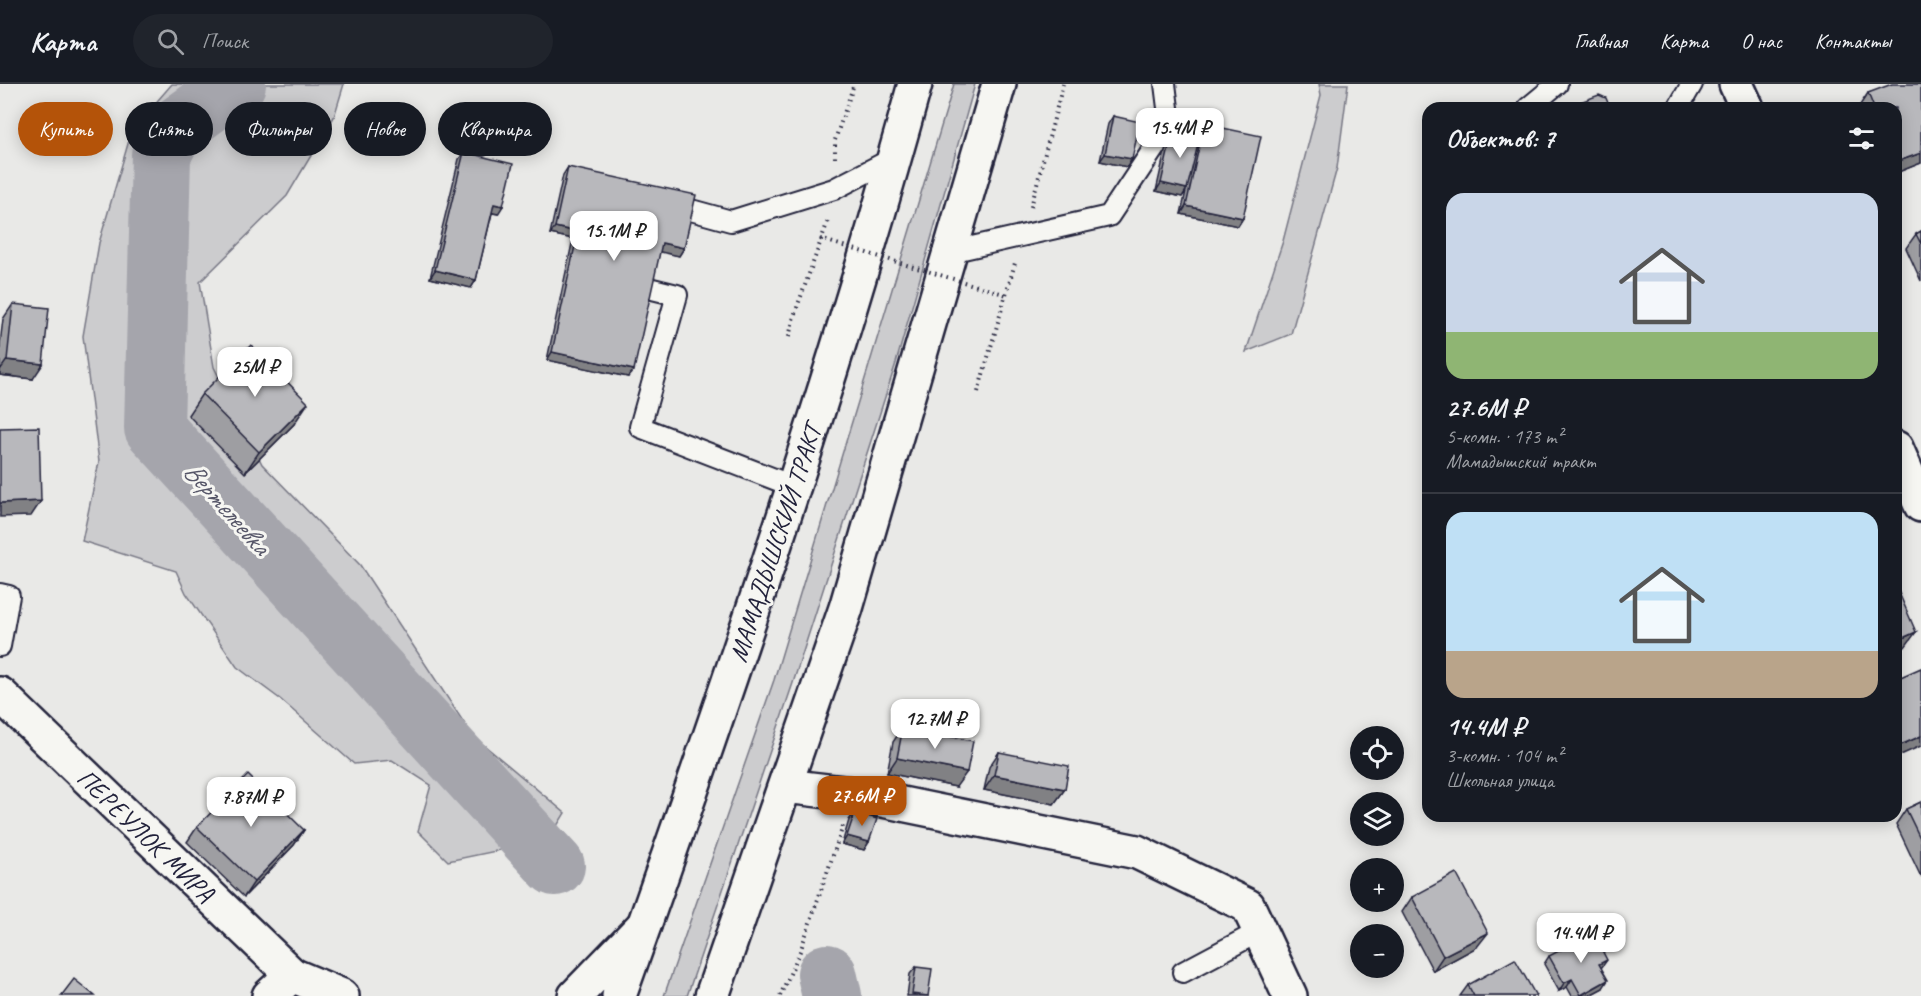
<!DOCTYPE html>
<html lang="ru">
<head>
<meta charset="utf-8">
<style>
	:root { --surface:#171b24; --page:#20242c; --text:#f1f3f6; --muted:#9ea1a6; --line:#363941; --accent:#b45309 }
	body { margin:0; font-family:Caveat,sans-serif; background:var(--page); color:var(--text); height:100vh; display:flex; flex-direction:column; font-size:22px; white-space:nowrap }
	* { box-sizing:border-box; margin:0 }
	p { font-size:20px; color:var(--muted) }
	.icon { flex:none; width:33px; height:33px; fill:none; stroke:currentColor; stroke-width:2; stroke-linecap:round; stroke-linejoin:round }
	.map { position:relative; flex:1; overflow:hidden }
	.drawer { position:absolute; left:1422px; top:18px; width:480px; height:720px; display:flex; flex-direction:column; background:var(--surface); border-radius:18px; box-shadow:0 3px 15px #0003 }
	.drawer>* { flex:none }
	.banner { position:absolute; left:18px; top:18px; width:570px; height:54px; display:flex; gap:12px }
	.buttons { position:absolute; left:1350px; top:642px; display:grid; gap:12px }
	.buttons a { display:grid; place-items:center; width:54px; height:54px; border-radius:50%; background:var(--surface); box-shadow:0 3px 15px #0003; font-size:30px }
	.price { position:absolute; translate:-50% -51px; padding:0 14px; border-radius:12px; background:#fff; color:#222; font-size:20px; line-height:39px; filter:drop-shadow(0 2px 3px #0008) }
	.price::after { content:''; position:absolute; left:50%; top:36px; width:18px; height:14px; margin-left:-9px; background:inherit; clip-path:polygon(0 0,100% 0,50% 100%) }
	.price.on { background:var(--accent); color:#fff }
	ul { padding:0; list-style:none }
	li { display:grid; align-content:center; gap:12px; height:318px; padding:0 24px }
	li+li { border-top:2px solid var(--line) }
	li span { display:grid; place-items:center; height:186px; border-radius:18px; color:#555 }
	li>.icon { margin-inline-start:auto }
	span .icon { width:108px; height:108px; fill:#fffc; stroke-width:1 }
	li b { font-size:26px }
	h2 { display:flex; justify-content:space-between; align-items:center; height:72px; padding:0 24px; font-size:26px }
	.tag { padding:0 21px; border-radius:27px; background:var(--surface); box-shadow:0 3px 15px #0003; font-size:21px; line-height:54px }
	.tag.on { background:var(--accent); color:#fff }
	header { display:flex; align-items:center; gap:36px; box-sizing:border-box; height:84px; padding:0 30px; background:var(--surface); border-bottom:2px solid var(--line) }
	header strong { font-size:28px }
	nav { display:flex; gap:33px; margin-inline-start:auto; font-size:21px }
	.search { width:420px; height:54px; background:var(--page); display:flex; align-items:center; gap:15px; box-sizing:border-box; padding:0 21px; border-radius:33px; color:var(--muted); font-size:22px }
	.map>svg:first-child { display:block }
	.green { fill:#ccccce; stroke:#777784; stroke-width:1.5 }
	.lines { fill:none; stroke-linecap:round; stroke-linejoin:round }
	.river { stroke:#a5a5ac; stroke-width:60 }
	.service-casing { stroke:#22223b; stroke-width:24 }
	.minor-casing { stroke:#22223b; stroke-width:38 }
	.primary-casing { stroke:#22223b; stroke-width:38 }
	.path { stroke:#22223b; stroke-width:4; stroke-dasharray:1.5 4.5; stroke-linecap:butt }
	.service { stroke:#f6f6f2; stroke-width:20 }
	.minor { stroke:#f6f6f2; stroke-width:33 }
	.primary { stroke:#f6f6f2; stroke-width:33 }
	.path-bridge { stroke:#22223b; stroke-width:4; stroke-dasharray:1.5 4.5; stroke-linecap:butt }
	.wall { fill:#9e9ea2; stroke:#22223b; stroke-width:1.5 }
	.shaded-wall { fill:#818184; stroke:#22223b; stroke-width:1.5 }
	.building { fill:#b8b8bc; stroke:#22223b; stroke-width:1.5 }
	.labels { text-anchor:middle; stroke-width:6; stroke-linejoin:round; paint-order:stroke }
	.street-label { font-size:26px; fill:#22223b; stroke:#f6f6f2 }
	.water-label { font-size:27px; font-style:italic; fill:#565668; stroke:#f6f6f2 }
</style>
</head>
<body>
<header>
<strong>Карта</strong>
<div class="search"><svg class="icon" aria-label="search" viewBox="0 0 24 24"><circle cx="10" cy="10" r="6"/><path d="M15 15l6 6"/></svg>Поиск</div>
<nav><a>Главная</a><a>Карта</a><a>О нас</a><a>Контакты</a></nav>
</header>
<div class="map">
<svg width="1921" height="912" viewBox="0 0 1921 912">
	<rect width="100%" height="100%" fill="#e9e9e7"/>
	<filter id="ink" filterUnits="userSpaceOnUse"><feTurbulence type="fractalNoise" baseFrequency=".0167" numOctaves="2"/><feDisplacementMap in="SourceGraphic" scale="12" xChannelSelector="R" yChannelSelector="G"/><feConvolveMatrix kernelMatrix="1 2 1 2 8 2 1 2 1" color-interpolation-filters="sRGB"/></filter>
	<g filter="url(#ink)">
		<g class="green">
			<path d="M172,0H344L334,33L287,112L200,198L214,283L262,380L360,481L472,651L565,729L531,784L510,764L448,777L418,747L431,701L392,676L354,680L280,615L237,583L186,509L176,487L82,457L99,378L83,252L99,159L132,46Z"/>
			<path d="M954,0H975L896,279L793,599L687,912H664L774,596Z"/>
			<path d="M1319,0H1348L1337,84L1291,250L1246,268L1283,157L1321,11Z"/>
		</g>
		<g class="lines">
			<g class="river">
				<path d="M236,0L174,45L161,71L154,344L555,782"/>
				<path d="M827,890L832,912"/>
			</g>
			<g class="service-casing">
				<g id="service">
					<path d="M1528,24L1557,0"/>
					<path d="M1678,24L1692,0"/>
					<path d="M669,120L731,137L834,105L894,74"/>
					<path d="M950,168L1109,132L1170,40L1165,0"/>
					<path d="M628,199L677,211L640,343L795,403"/>
					<path d="M0,510L9,512L0,562"/>
					<path d="M1183,888L1260,847"/>
				</g>
			</g>
			<g class="minor-casing">
				<g id="minor">
					<path d="M1736,0L1747,24"/>
					<path d="M1896,364L1921,421"/>
					<path d="M0,610L292,891"/>
					<path d="M785,702L853,710L1137,768L1248,822L1290,912"/>
					<path d="M269,912L292,891L342,912"/>
					<path d="M575,912L644,841"/>
				</g>
			</g>
			<g class="primary-casing">
				<g id="primary">
					<path d="M619,912C726,611 830,309 915,0"/>
					<path d="M712,912L846,524L999,0"/>
				</g>
			</g>
			<g class="path">
				<path d="M835,74V56L854,0"/>
				<path d="M1031,123L1063,0"/>
				<path d="M789,253L794,232L829,134"/>
				<path d="M978,308L1015,179"/>
				<path d="M780,912L801,865L843,742"/>
			</g>
			<use href="#service" class="service"/>
			<use href="#minor" class="minor"/>
			<use href="#primary" class="primary"/>
			<path class="path-bridge" d="M820,155L1007,211"/>
		</g>
		<g class="wall">
			<path d="M1921,0V79L1896,89V24H1858L1868,9Z"/>
			<path d="M1113,32L1127,83L1100,77L1108,40Z"/>
			<path d="M1204,40L1243,134L1238,142L1181,130L1186,107L1182,113L1156,107L1168,54L1173,46L1198,52V48Z"/>
			<path d="M464,68L498,130L492,129L476,196L471,204L430,194L459,75Z"/>
			<path d="M568,83L684,164L679,172L660,167L628,293L547,276L573,155L550,150L563,91Z"/>
			<path d="M1921,147V197L1906,164L1916,150Z"/>
			<path d="M13,220L33,295L0,291V260L3,235Z"/>
			<path d="M202,310L294,340L245,389L188,331Z"/>
			<path d="M903,643L956,703L887,689L893,658Z"/>
			<path d="M999,668L1065,705L1054,720L984,706L989,683Z"/>
			<path d="M1921,718V793L1896,740L1906,725Z"/>
			<path d="M855,728L869,758L864,766L842,760L849,736Z"/>
			<path d="M197,743L304,746L294,761L244,813L187,758Z"/>
			<path d="M1412,813L1477,863L1433,887L1402,828Z"/>
			<path d="M1549,872L1601,884L1603,904L1588,912H1572L1567,903L1559,907L1544,880Z"/>
			<path d="M916,883L928,912H907L910,890Z"/>
			<path d="M1468,901L1536,912H1460Z"/>
		</g>
		<g class="shaded-wall">
			<path d="M1921,69V79L1896,89V78Z"/>
			<path d="M1105,70L1132,75L1127,83L1100,77Z"/>
			<path d="M1161,99L1187,105L1182,113L1156,107Z"/>
			<path d="M494,120L503,122L498,130L489,128Z"/>
			<path d="M1186,122L1243,134L1238,142L1181,130Z"/>
			<path d="M555,143L578,148L573,155L550,150Z"/>
			<path d="M662,159L684,164L679,172L656,167Z"/>
			<path d="M435,186L476,196L471,204L430,194Z"/>
			<path d="M552,268L634,286L628,293L547,276Z"/>
			<path d="M7,276L43,280L33,295L0,291V286Z"/>
			<path d="M308,319L294,340L245,389L259,368Z"/>
			<path d="M41,417L31,432L0,433V419Z"/>
			<path d="M1916,548L1905,563L1896,567V557Z"/>
			<path d="M1921,652V662L1896,673V663Z"/>
			<path d="M897,674L967,688L956,703L887,689Z"/>
			<path d="M994,691L1065,705L1054,720L984,706Z"/>
			<path d="M304,746L294,761L244,813L254,798Z"/>
			<path d="M847,752L869,758L864,766L842,760Z"/>
			<path d="M1488,849L1477,863L1433,887L1443,872Z"/>
			<path d="M1607,876L1602,883L1594,888L1599,880Z"/>
			<path d="M1572,895L1567,903L1559,907L1564,899Z"/>
			<path d="M1608,896L1603,904L1588,912H1580Z"/>
		</g>
		<g class="building">
			<path d="M1892,0H1921V69L1896,78V24H1874L1868,9Z"/>
			<path d="M1599,11L1606,14L1610,24H1564Z"/>
			<path d="M1113,32L1140,38L1132,75L1105,70Z"/>
			<path d="M1204,40L1261,52L1243,134L1186,122Z"/>
			<path d="M1173,46L1200,52L1187,105L1161,99Z"/>
			<path d="M464,68L513,80L503,122L494,120L476,196L435,186Z"/>
			<path d="M568,83L696,111L684,164L662,159L634,286L552,268L578,148L555,143Z"/>
			<path d="M1921,147V160L1916,150Z"/>
			<path d="M13,220L49,224L43,280L7,276Z"/>
			<path d="M251,261L308,319L259,368L202,310Z"/>
			<path d="M39,343L41,417L0,419V344Z"/>
			<path d="M1896,502L1916,548L1896,557Z"/>
			<path d="M1921,584V652L1896,663V595Z"/>
			<path d="M903,643L973,657L967,688L897,674Z"/>
			<path d="M999,668L1069,682L1065,705L994,691Z"/>
			<path d="M248,691L304,746L254,798L197,743Z"/>
			<path d="M1921,718V756L1906,725Z"/>
			<path d="M855,728L877,735L869,758L847,752Z"/>
			<path d="M1456,789L1488,849L1443,872L1412,813Z"/>
			<path d="M1593,849L1607,876L1599,880L1608,896L1581,911L1572,895L1564,899L1549,872Z"/>
			<path d="M1515,875L1536,912H1474L1468,901Z"/>
			<path d="M916,883L932,885L928,912L912,910Z"/>
			<path d="M74,895L95,912H61Z"/>
		</g>
	</g>
	<g class="labels">
		<g class="street-label">
			<text transform="translate(775 459) rotate(-72)" y="9">МАМАДЫШСКИЙ ТРАКТ</text>
			<text transform="translate(146 751) rotate(44)" y="9">ПЕРЕУЛОК МИРА</text>
		</g>
		<g class="water-label">
			<text transform="translate(227 424) rotate(48)" y="9">Вертелеевка</text>
		</g>
	</g>
</svg>
<div class="buttons">
<a><svg class="icon" aria-label="locate" viewBox="0 0 24 24"><circle cx="12" cy="12" r="6"/><path d="M12 2v4M12 18v4M2 12h4M18 12h4"/></svg></a>
<a><svg class="icon" aria-label="layers" viewBox="0 0 24 24"><path d="M12 4l9 5-9 5-9-5zM3 14l9 5 9-5"/></svg></a>
<a>+</a>
<a>−</a>
</div>
<b class="price" style="left:1180px;top:75px">15.4M ₽</b>
<b class="price" style="left:614px;top:178px">15.1M ₽</b>
<b class="price" style="left:255px;top:314px">25M ₽</b>
<b class="price" style="left:935px;top:666px">12.7M ₽</b>
<b class="price on" style="left:862px;top:743px">27.6M ₽</b>
<b class="price" style="left:251px;top:744px">7.87M ₽</b>
<b class="price" style="left:1581px;top:880px">14.4M ₽</b>
<div class="banner">
<a class="tag on">Купить</a>
<a class="tag">Снять</a>
<a class="tag">Фильтры</a>
<a class="tag">Новое</a>
<a class="tag">Квартира</a>
</div>
<section class="drawer">
<h2>Объектов: 7<svg class="icon" aria-label="filters" viewBox="0 0 24 24"><path d="M4 7h16M4 17h16"/><circle cx="9" cy="7" r="2"/><circle cx="15" cy="17" r="2"/></svg></h2>
<ul>
<li><span style="background:linear-gradient(#c9d6e8 75%,#8fb573 0)"><svg class="icon" aria-label="home" viewBox="0 0 24 24"><path d="M3 11l9-7 9 7M6 9v11h12V9"/></svg></span><div><b>27.6M ₽</b><p>5-комн. · 173 m²</p><p>Мамадышский тракт</p></div></li>
<li><span style="background:linear-gradient(#bfe0f5 75%,#b9a48a 0)"><svg class="icon" aria-label="home" viewBox="0 0 24 24"><path d="M3 11l9-7 9 7M6 9v11h12V9"/></svg></span><div><b>14.4M ₽</b><p>3-комн. · 104 m²</p><p>Школьная улица</p></div></li>
</ul>
</section>
</div>
</body>
</html>
